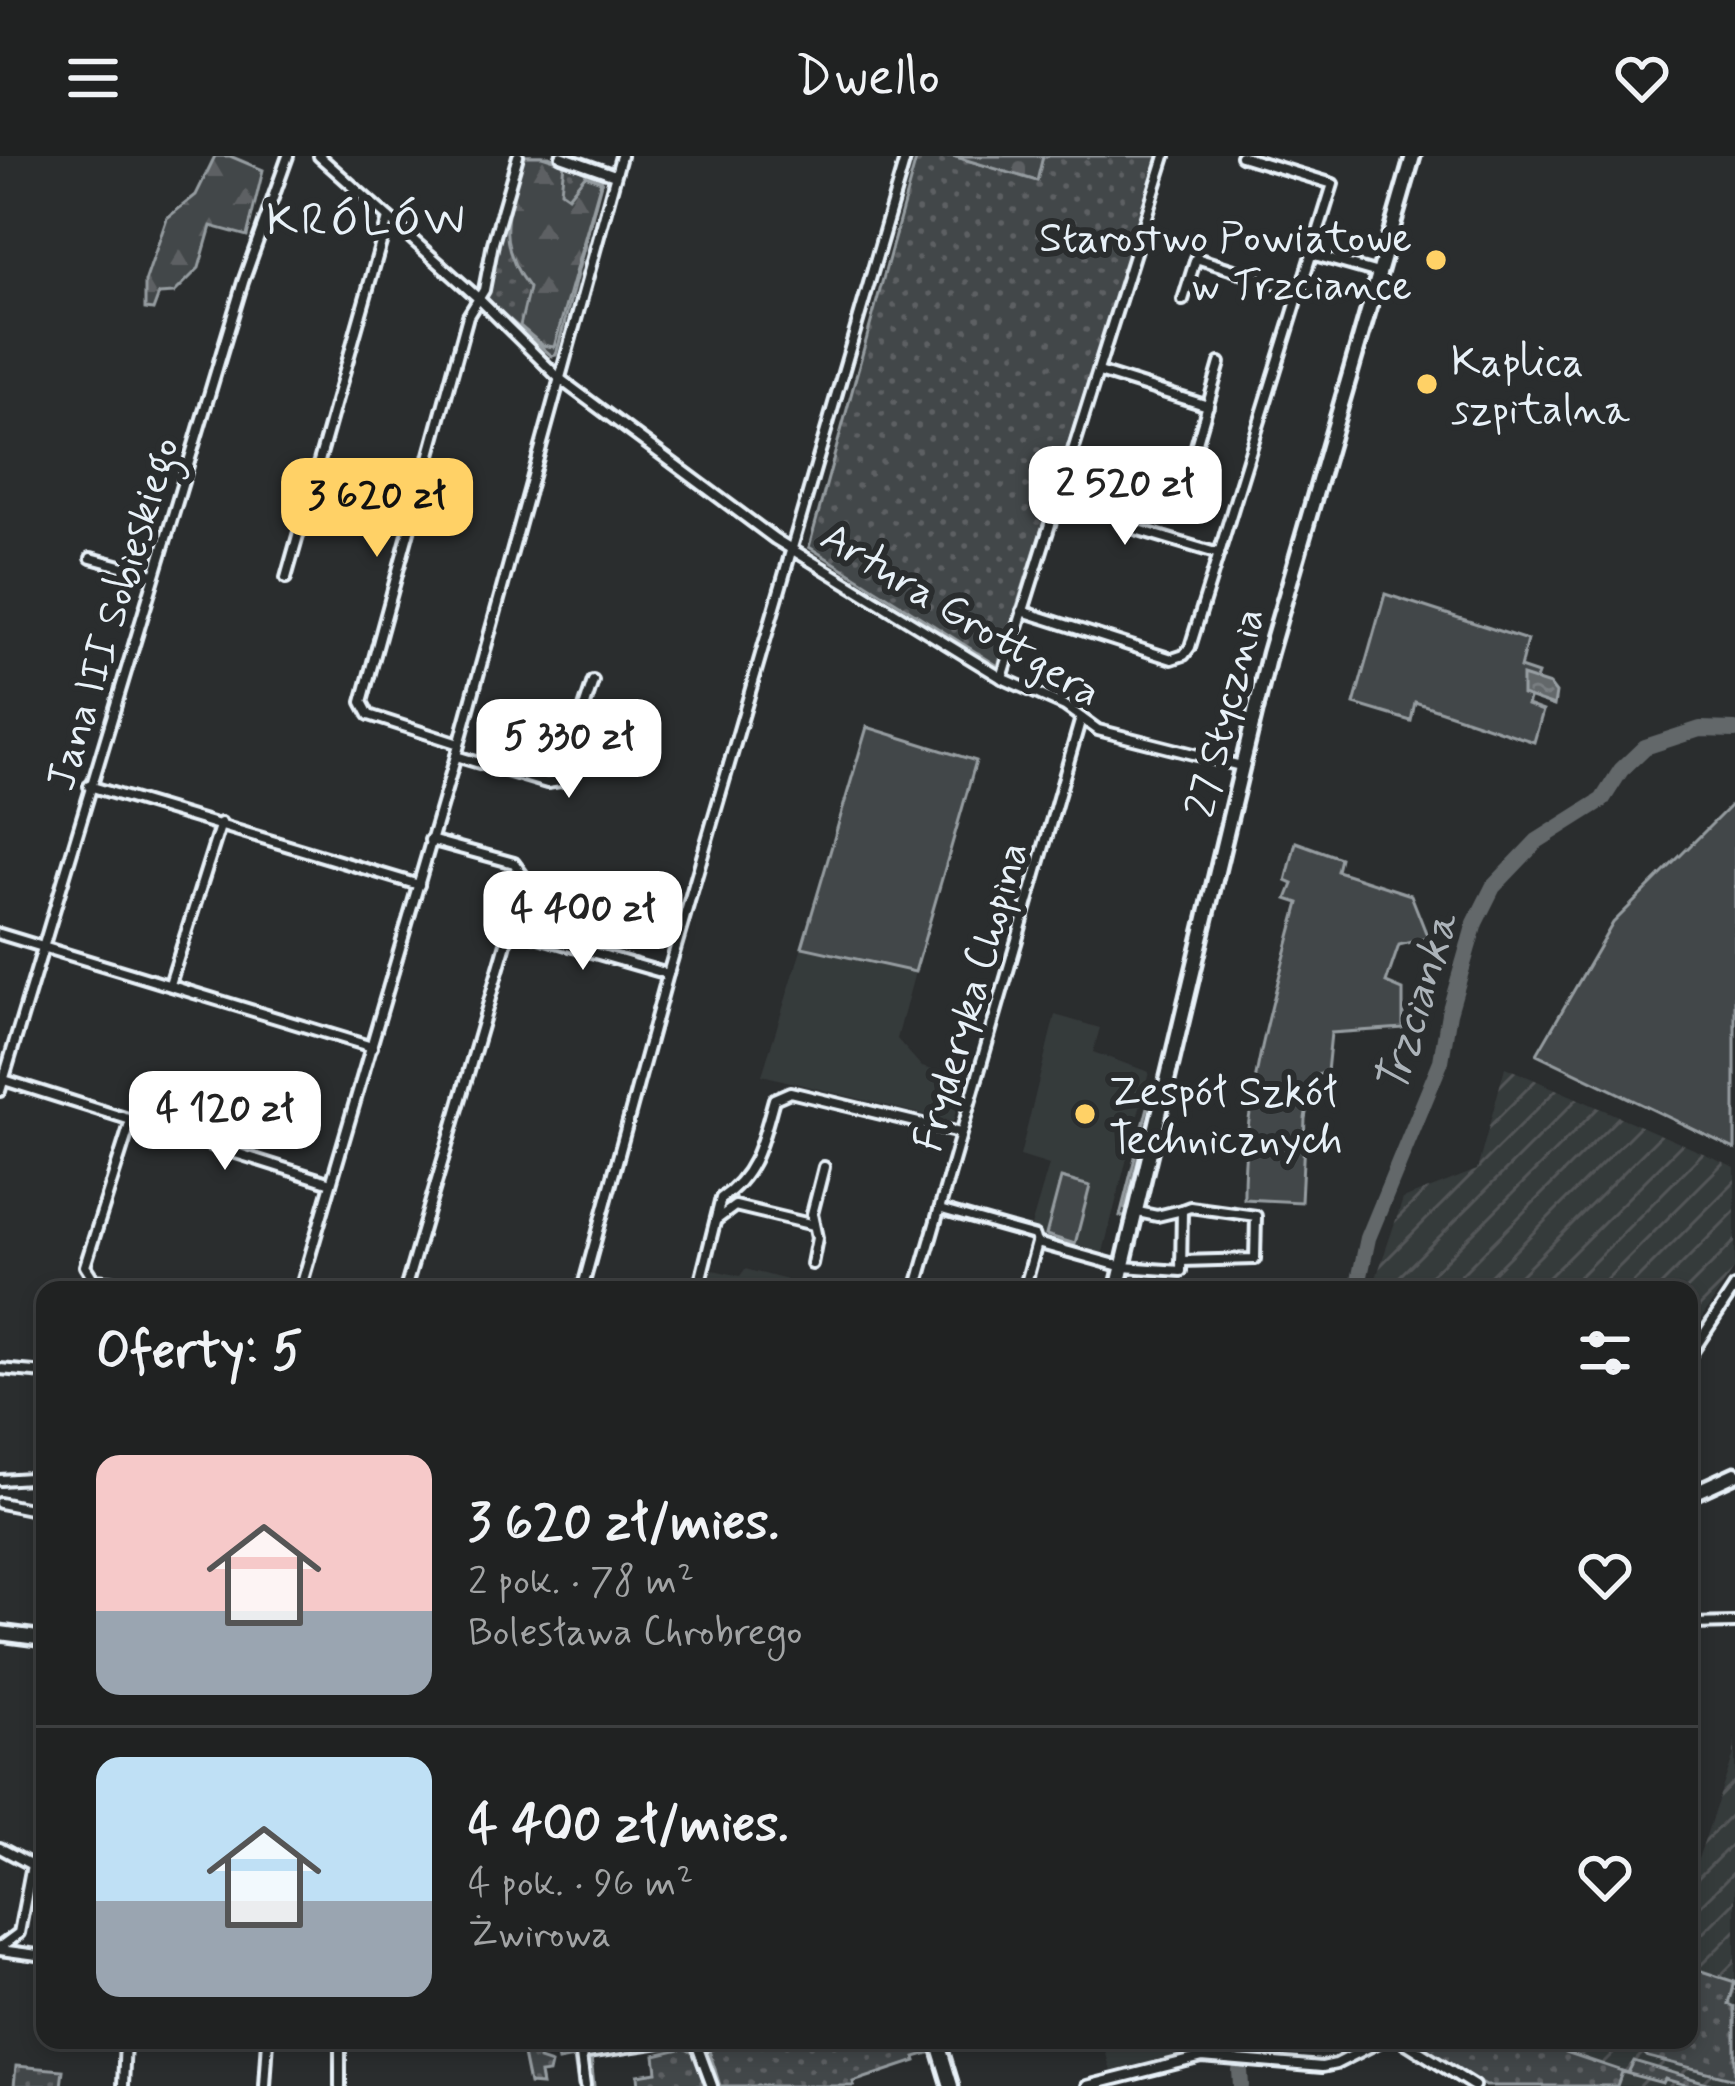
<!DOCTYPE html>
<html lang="pl">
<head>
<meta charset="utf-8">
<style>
	:root { --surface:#202222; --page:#2d2f2f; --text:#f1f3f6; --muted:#a2a4a5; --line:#3d3f40; --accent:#ffd166 }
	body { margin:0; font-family:Mynerve,sans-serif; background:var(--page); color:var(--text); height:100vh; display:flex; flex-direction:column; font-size:45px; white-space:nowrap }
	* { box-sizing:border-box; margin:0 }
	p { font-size:39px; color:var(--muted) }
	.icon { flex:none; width:66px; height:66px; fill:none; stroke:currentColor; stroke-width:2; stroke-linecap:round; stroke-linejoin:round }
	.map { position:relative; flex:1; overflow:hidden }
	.panel { position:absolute; left:36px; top:1125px; width:1662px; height:768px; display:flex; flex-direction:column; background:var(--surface); border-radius:24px; box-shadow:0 6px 18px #0003,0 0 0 3px var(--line) }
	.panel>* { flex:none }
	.price { position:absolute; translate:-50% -102px; padding:0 27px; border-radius:24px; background:#fff; color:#222; font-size:39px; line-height:78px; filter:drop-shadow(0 3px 6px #0008) }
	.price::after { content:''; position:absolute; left:50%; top:72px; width:36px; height:27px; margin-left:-18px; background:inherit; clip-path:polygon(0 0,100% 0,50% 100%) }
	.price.current { background:var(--accent); color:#111 }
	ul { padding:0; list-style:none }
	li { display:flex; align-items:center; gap:36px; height:300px; padding:0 60px }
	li+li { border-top:3px solid var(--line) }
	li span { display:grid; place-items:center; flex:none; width:336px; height:240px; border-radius:24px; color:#555 }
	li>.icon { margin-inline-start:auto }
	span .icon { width:144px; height:144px; fill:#fffc; stroke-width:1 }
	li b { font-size:51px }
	h2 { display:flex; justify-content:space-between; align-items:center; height:144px; padding:0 60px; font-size:51px }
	header { display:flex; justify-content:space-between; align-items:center; height:156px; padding:0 60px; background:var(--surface); font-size:54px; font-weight:600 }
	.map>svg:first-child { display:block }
	.built { fill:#363a3b }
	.industrial { fill:url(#industrial-furrows) }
	.grass { fill:url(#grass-dots); stroke:#959ca0; stroke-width:3 }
	.forest { fill:url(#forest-firs); stroke:#959ca0; stroke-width:3 }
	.cemetery { fill:url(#cemetery-stones); stroke:#959ca0; stroke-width:3 }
	.garden { fill:#424648; stroke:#959ca0; stroke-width:3 }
	.water { fill:url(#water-ripples); stroke:#989fa3; stroke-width:3 }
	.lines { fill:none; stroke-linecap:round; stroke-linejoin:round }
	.river { stroke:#63686b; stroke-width:16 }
	.pedestrian-casing { stroke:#e8f1f8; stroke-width:15 }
	.minor-casing { stroke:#e8f1f8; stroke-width:16 }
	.secondary-casing { stroke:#e8f1f8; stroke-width:21 }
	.pedestrian { stroke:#2a2d2e; stroke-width:6 }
	.minor { stroke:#2a2d2e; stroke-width:8 }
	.secondary { stroke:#2a2d2e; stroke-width:12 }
	.poi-dot { fill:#ffd166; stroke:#2a2d2e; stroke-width:4.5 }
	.labels { text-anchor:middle; stroke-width:12; stroke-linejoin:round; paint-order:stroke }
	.poi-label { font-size:42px; fill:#e8f1f8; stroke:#2a2d2e; text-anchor:start }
	.street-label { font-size:42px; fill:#e8f1f8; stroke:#2a2d2e }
	.neighbourhood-label { font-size:45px; letter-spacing:3px; fill:#e8f1f8; stroke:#2a2d2e }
	.water-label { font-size:45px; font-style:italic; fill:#acb3b9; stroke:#2a2d2e }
</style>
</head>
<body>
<header><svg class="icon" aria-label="menu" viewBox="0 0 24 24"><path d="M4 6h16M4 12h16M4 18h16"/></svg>Dwello<svg class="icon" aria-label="heart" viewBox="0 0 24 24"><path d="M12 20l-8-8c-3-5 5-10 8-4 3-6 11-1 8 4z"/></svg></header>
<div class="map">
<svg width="1735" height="1930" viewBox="0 0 1735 1930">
	<defs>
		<pattern id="industrial-furrows" width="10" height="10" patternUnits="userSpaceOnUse" patternTransform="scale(3)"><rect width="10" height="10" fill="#363a3b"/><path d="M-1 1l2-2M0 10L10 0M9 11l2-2" fill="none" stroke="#535758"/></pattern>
		<pattern id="grass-dots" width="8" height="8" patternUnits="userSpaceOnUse" patternTransform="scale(3)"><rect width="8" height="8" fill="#424648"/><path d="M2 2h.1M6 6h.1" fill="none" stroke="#5d6163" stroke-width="1.8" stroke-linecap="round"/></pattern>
		<pattern id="forest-firs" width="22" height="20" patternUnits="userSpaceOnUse" patternTransform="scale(3)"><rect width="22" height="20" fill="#424648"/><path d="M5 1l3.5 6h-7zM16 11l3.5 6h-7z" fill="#5d6163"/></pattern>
		<pattern id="cemetery-stones" width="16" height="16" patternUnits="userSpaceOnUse" patternTransform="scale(3)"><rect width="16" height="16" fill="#424648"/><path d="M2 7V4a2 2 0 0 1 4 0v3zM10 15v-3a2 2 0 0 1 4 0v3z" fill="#5d6163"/></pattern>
		<pattern id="water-ripples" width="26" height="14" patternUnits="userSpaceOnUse" patternTransform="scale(3)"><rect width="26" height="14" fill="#63686b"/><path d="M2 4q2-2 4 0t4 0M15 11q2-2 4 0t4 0" fill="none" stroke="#797e81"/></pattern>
	</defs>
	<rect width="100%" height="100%" fill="#2a2d2e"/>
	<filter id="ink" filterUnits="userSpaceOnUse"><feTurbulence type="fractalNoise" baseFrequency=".00833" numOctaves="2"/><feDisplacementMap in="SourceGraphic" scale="24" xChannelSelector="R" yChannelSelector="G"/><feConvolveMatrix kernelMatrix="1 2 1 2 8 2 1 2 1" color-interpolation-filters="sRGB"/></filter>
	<g filter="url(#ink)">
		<g class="built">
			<path d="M802,791L915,816L897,883L922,911L964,923L953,966L762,919Z"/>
			<path d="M1055,859L1100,872L1093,896L1149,916L1102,1100L1041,1084L1040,1078L1030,1074L1049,1009L1020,1000Z"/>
			<path d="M709,1113L740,1120L745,1113L787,1124L785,1134H705Z"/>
			<path d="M1102,1884H1221L1220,1898L1190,1897L1111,1915Z"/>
		</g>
		<g class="industrial">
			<path d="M1505,911L1735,1011V1112L1689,1181V1134H1372L1403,1043L1477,1014Z"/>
			<path d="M1735,1582V1930H1492L1419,1884H1689V1729L1734,1598Z"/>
		</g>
		<g class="grass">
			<path d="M523,0H549L602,23L556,199L552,200L487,144L499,80Z"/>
			<path d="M917,0H953L1036,24L1043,0H1160L998,510L809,391Z"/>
			<path d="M1150,943L1159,947L1149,993L1141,992L1125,1053L1132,1056L1131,1063L1120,1060Z"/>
			<path d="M1689,1811L1735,1826L1729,1848L1735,1851V1923L1648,1901L1641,1894L1639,1884L1683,1893L1701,1841L1689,1836Z"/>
			<path d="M520,1884H575L577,1889H586V1884L590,1889L597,1884L596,1893L590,1892L594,1930H578L574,1902L558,1905L553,1884L540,1886L539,1904L551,1908L549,1917L540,1918L542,1929L529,1928Z"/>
			<path d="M733,1884H925L929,1897L915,1901L916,1905L853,1926L854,1930H720L708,1891Z"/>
			<path d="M1410,1884H1530L1628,1917L1634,1905L1717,1930H1689L1665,1923L1663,1927L1622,1916L1617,1930H1486Z"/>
			<path d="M684,1892L693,1897L698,1893L709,1930H639L638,1919L657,1916L655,1899Z"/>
			<path d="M16,1910L63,1914L61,1930H14Z"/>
		</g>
		<g class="forest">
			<path d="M215,0H230L263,14L247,80L211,70L199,112L174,137L159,138L153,154L145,153V126L167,62L196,39Z"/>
			<path d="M524,0H542L564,7L561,35L568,40L585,19L601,25L554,191L542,189L520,170L529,132C492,83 509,54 524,0Z"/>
		</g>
		<path class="cemetery" d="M953,0H1043L1037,25Z"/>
		<g class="garden">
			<path d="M1385,438L1527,484L1520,512L1538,518L1527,549L1543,555L1534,586L1415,546L1411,565L1354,548Z"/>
			<path d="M867,571L976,605L915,816L802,791Z"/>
			<path d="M1735,645V993L1537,898L1613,767Z"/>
			<path d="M1296,686L1340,702L1337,715L1411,739L1428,782L1399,789L1386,827L1403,834V872L1331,877L1327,916L1312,921L1305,963L1301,1046L1244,1043C1243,941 1273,845 1299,747L1287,743L1293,728L1286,725Z"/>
			<path d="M1061,1022L1090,1030L1075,1088L1046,1079Z"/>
		</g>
		<path class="water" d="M1522,520L1550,529L1556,537L1554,550L1522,539Z"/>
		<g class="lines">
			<g class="river">
				<path d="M1357,1134L1368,1082L1441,905L1449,857L1475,767L1493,731L1537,685L1602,644L1621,614L1645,591L1700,573L1735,574"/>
				<path d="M1241,1895L1242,1884"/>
				<path d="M1240,1914L1241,1930"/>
			</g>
			<g class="pedestrian-casing">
				<g id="pedestrian">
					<path d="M939,1053L1035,1080L1037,1087"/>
					<path d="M699,1890L724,1884"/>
				</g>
			</g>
			<g class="minor-casing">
				<g id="minor">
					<path d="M319,0L478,142L560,223L775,383L1002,522L1065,550L1098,574L1241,610"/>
					<path d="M561,0L615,19"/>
					<path d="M1311,98L1378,117"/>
					<path d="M1183,144L1196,102L1300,135"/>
					<path d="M1099,216L1208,250"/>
					<path d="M1196,290L1220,207"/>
					<path d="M1127,324L1116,357L1122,369L1219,398"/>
					<path d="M91,402L154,419"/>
					<path d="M286,422L388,62"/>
					<path d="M1022,455L1172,503L1184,499L1190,491L1333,28L1241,0"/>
					<path d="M1002,522L1165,0"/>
					<path d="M459,588L369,559L362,546L468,160L484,134L493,87L518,0"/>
					<path d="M456,600L547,627L560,625L593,525"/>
					<path d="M89,630L419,729"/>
					<path d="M511,773L668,818"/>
					<path d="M0,778L372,891"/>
					<path d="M170,828L221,667"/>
					<path d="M1,923L331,1027"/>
					<path d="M0,935L243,126L288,0"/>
					<path d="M131,965L85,1110L94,1124L204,1134"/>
					<path d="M716,1064L735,1050L814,1069"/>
					<path d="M1181,1105L1255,1103L1256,1060L1190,1051L1182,1054"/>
					<path d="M812,1108L817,1082L812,1058L824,1011"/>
					<path d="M300,1134L456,600L621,0"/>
					<path d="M405,1134L525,722L514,707L430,684"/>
					<path d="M582,1134L668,818L906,0"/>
					<path d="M698,1134L721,1042C757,1019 763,981 774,943L790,936L960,977"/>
					<path d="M916,1134L1081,562"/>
					<path d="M1024,1134L1037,1087L1123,1111L1181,1115L1182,1054L1157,1060L1138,1056"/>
					<path d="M1689,1201L1735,1131"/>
					<path d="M0,1213L45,1217"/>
					<path d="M0,1324L45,1321"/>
					<path d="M0,1347L45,1356"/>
					<path d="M1689,1468L1735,1467"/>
					<path d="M0,1692L45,1716"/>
					<path d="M0,1791L19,1777L32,1709"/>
					<path d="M0,1794L45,1800"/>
					<path d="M579,1884L585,1930"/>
					<path d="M695,1884L712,1930"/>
					<path d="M1401,1884L1474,1930"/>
					<path d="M580,1898L674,1884"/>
					<path d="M123,1930L125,1884"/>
					<path d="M265,1930L268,1884"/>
					<path d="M340,1930V1884"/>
					<path d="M1087,1930L1202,1901L1322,1911L1336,1908L1383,1884"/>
				</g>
			</g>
			<g class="secondary-casing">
				<g id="secondary">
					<path d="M1117,1134L1269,498L1413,0"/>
					<path d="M1689,1339L1735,1318"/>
					<path d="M0,1477L45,1483"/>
					<path d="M937,1884L951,1930"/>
				</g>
			</g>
			<use href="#pedestrian" class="pedestrian"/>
			<use href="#minor" class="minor"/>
			<use href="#secondary" class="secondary"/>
		</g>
	</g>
	<g class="poi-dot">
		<circle cx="1436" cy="104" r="12"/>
		<circle cx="1427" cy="228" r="12"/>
		<circle cx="1085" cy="958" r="12"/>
	</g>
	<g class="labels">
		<g class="poi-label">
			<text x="1412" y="95" text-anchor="end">Starostwo Powiatowe<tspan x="1412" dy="48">w Trzciance</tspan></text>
			<text x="1451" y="219">Kaplica<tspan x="1451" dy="48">szpitalna</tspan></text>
			<text x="1109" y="949">Zespół Szkół<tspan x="1109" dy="48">Technicznych</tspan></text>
		</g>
		<g class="street-label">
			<text transform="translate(111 457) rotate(-73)" y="15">Jana III Sobieskiego</text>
			<text transform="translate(962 457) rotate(31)" y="15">Artura Grottgera</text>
			<text transform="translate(1223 556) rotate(-76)" y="15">27 Stycznia</text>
			<text transform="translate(969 840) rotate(-74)" y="15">Fryderyka Chopina</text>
		</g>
		<g class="neighbourhood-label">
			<text x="367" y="78">KRÓLÓW</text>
		</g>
		<g class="water-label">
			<text transform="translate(1415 847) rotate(-73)" y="16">Trzcianka</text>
		</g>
	</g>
</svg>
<b class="price" style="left:1125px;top:392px">2 520 zł</b>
<b class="price current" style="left:377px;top:404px">3 620 zł</b>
<b class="price" style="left:569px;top:645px">5 330 zł</b>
<b class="price" style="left:583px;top:817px">4 400 zł</b>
<b class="price" style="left:225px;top:1017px">4 120 zł</b>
<section class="panel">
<h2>Oferty: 5<svg class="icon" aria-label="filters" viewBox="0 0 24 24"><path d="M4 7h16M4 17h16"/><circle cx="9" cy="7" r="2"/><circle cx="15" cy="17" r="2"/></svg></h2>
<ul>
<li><span style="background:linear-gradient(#f6c9c9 65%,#9aa5b1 0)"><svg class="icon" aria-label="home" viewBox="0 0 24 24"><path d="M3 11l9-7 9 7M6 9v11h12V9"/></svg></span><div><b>3 620 zł/mies.</b><p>2 pok. · 78 m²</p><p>Bolesława Chrobrego</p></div><svg class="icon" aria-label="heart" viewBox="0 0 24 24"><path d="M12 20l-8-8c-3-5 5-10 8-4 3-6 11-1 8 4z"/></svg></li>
<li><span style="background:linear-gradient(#bfe0f5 60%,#9aa5b1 0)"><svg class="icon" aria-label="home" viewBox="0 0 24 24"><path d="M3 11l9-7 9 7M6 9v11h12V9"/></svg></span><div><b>4 400 zł/mies.</b><p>4 pok. · 96 m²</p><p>Żwirowa</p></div><svg class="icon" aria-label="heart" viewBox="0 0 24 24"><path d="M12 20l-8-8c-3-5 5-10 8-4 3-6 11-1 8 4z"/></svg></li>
</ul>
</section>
</div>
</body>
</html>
